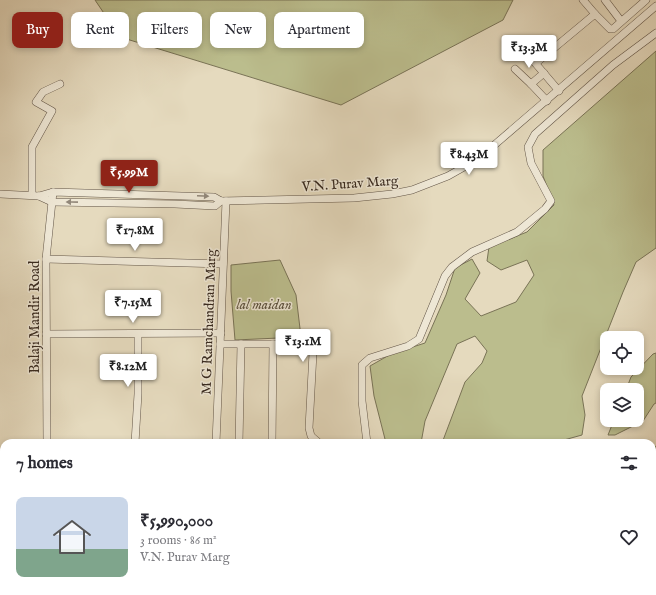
<!DOCTYPE html>
<html lang="en">
<head>
<meta charset="utf-8">
<style>
	:root { --surface:#fff; --page:#f7f7f7; --text:#2b2b33; --muted:#7c7c81; --line:#e1e1e2; --accent:#8f2418 }
	body { margin:0; font-family:"IM FELL English",serif; background:var(--page); color:var(--text); height:100vh; display:flex; flex-direction:column; font-size:15px; white-space:nowrap }
	* { box-sizing:border-box; margin:0 }
	p { font-size:13px; color:var(--muted) }
	.icon { flex:none; width:22px; height:22px; fill:none; stroke:currentColor; stroke-width:2; stroke-linecap:round; stroke-linejoin:round }
	.map { position:relative; flex:1; overflow:hidden }
	.drawer { position:absolute; left:0px; top:439px; width:656px; height:156px; display:flex; flex-direction:column; background:var(--surface); border-radius:12px 12px 0 0; box-shadow:0 2px 6px #0003 }
	.drawer>* { flex:none }
	.top-card { position:absolute; left:12px; top:12px; width:400px; height:36px; display:flex; gap:8px }
	.fabs { position:absolute; left:600px; top:331px; display:grid; gap:8px }
	.fabs a { display:grid; place-items:center; width:44px; height:44px; border-radius:8px; background:var(--surface); box-shadow:0 2px 6px #0003; font-size:20px }
	.price { position:absolute; translate:-50% -34px; padding:0 9px; border-radius:4px; background:#fff; color:#222; font-size:13px; line-height:26px; filter:drop-shadow(0 1px 2px #0008) }
	.price::after { content:''; position:absolute; left:50%; top:24px; width:12px; height:9px; margin-left:-6px; background:inherit; clip-path:polygon(0 0,100% 0,50% 100%) }
	.price.selected { background:var(--accent); color:#fff }
	ul { padding:0; list-style:none }
	li { display:flex; align-items:center; gap:12px; height:100px; padding:0 16px }
	li+li { border-top:1px solid var(--line) }
	li span { display:grid; place-items:center; flex:none; width:112px; height:80px; border-radius:8px; color:#555 }
	li>.icon { margin-inline-start:auto }
	span .icon { width:48px; height:48px; fill:#fffc; stroke-width:1 }
	li b { font-size:17px }
	h2 { display:flex; justify-content:space-between; align-items:center; height:48px; padding:0 16px; font-size:17px }
	.chip { padding:0 14px; border-radius:8px; background:var(--surface); box-shadow:0 2px 6px #0003; font-size:14px; line-height:36px }
	.chip.selected { background:var(--accent); color:#fff }
	.map>svg:first-child { display:block }
	.green { fill:#bbbd8d; stroke:#797356 }
	.lines { fill:none; stroke-linecap:round; stroke-linejoin:round }
	.stream { stroke:#747e7e; stroke-width:2 }
	.minor-casing { stroke:#625547; stroke-width:8 }
	.minor { stroke:#eee7d5; stroke-width:7 }
	.oneway { fill:#92887a }
	.labels { text-anchor:middle; stroke-width:3; stroke-linejoin:round; paint-order:stroke }
	.street-label { font-size:14px; fill:#37291f; stroke:#eee7d5 }
	.park-label { font-size:14px; font-style:italic; fill:#584e3a; stroke:#eee7d5 }
</style>
</head>
<body>
<div class="map">
<svg width="656" height="595" viewBox="0 0 656 595">
	<rect width="100%" height="100%" fill="#e5dabe"/>
	<filter id="stains"><feTurbulence type="fractalNoise" baseFrequency=".005" numOctaves="4"/><feColorMatrix values="0 0 0 0 .2 0 0 0 0 .09 0 0 0 0 .02 0 0 0 .5 -.17"/></filter>
	<radialGradient id="worn" r=".72"><stop offset=".6" stop-color="#630" stop-opacity="0"/><stop offset="1" stop-color="#630" stop-opacity=".3"/></radialGradient>
	<g class="green">
		<path d="M95,0H513L503,20L341,105L120,37Z"/>
		<path d="M656,51V248L636,262L623,292L582,396L585,415L582,435L553,443H442L465,382L482,363L487,351L475,336L457,344L425,421L421,443H386L374,396L370,366L391,354L425,343L446,295L455,268L472,259L480,273L465,299L481,316L516,302L534,275L527,260L501,270L487,261L489,247L527,232L554,205L543,176V150Z"/>
		<path d="M280,260L296,295L301,337L235,340L231,291V265Z"/>
		<path d="M656,353V403L654,404L643,421L615,435H608L614,420H637V390H626L631,377L653,354Z"/>
		<path d="M656,446V499L652,501V449Z"/>
	</g>
	<g class="lines">
		<g class="stream">
			<path d="M652,546L656,541"/>
			<path d="M615,595L620,591"/>
		</g>
		<g class="minor-casing">
			<g id="minor">
				<path d="M583,0L595,14"/>
				<path d="M605,0L621,21"/>
				<path d="M530,57L559,91"/>
				<path d="M536,63L595,14L610,29H613L646,0"/>
				<path d="M515,69L531,84L544,73"/>
				<path d="M531,84L547,101"/>
				<path d="M0,194L39,196L53,192L214,197L221,201L354,198L392,194L412,190L448,176L478,159L656,6"/>
				<path d="M32,195V147L52,111L36,102L43,92L60,84"/>
				<path d="M39,196L52,202L175,204L215,206L221,201"/>
				<path d="M46,259L223,264"/>
				<path d="M46,334L221,333"/>
				<path d="M220,344H306L312,347L313,353L309,428L311,436L319,443"/>
				<path d="M47,443L46,259L53,192"/>
				<path d="M135,443L138,394V334"/>
				<path d="M216,443L226,201"/>
				<path d="M239,443L241,344"/>
				<path d="M272,443L273,344"/>
				<path d="M367,443L362,401V365L370,358L408,346L419,339L445,276L452,267L472,252L517,232L545,209L551,201L531,163L528,147L535,134L613,65L656,33"/>
				<path d="M652,515L656,512"/>
				<path d="M0,530H4"/>
				<path d="M0,553H4"/>
				<path d="M98,591V595"/>
				<path d="M216,591V595"/>
				<path d="M447,591L449,595"/>
				<path d="M550,591L555,595"/>
				<path d="M168,595V591"/>
				<path d="M425,595L430,591"/>
				<path d="M572,595L577,591"/>
			</g>
		</g>
		<use href="#minor" class="minor"/>
	</g>
	<defs><path id="oneway-solid" d="M-6-.8H1V-3.2L6.5 0L1 3.2V.8H-6Z"/></defs>
	<g class="oneway">
		<use href="#oneway-solid" transform="translate(203 196) rotate(3)"/>
		<use href="#oneway-solid" transform="translate(72 202) rotate(-179)"/>
	</g>
	<g class="labels">
		<g class="street-label">
			<text transform="translate(350 183) rotate(-4)" y="5">V.N. Purav Marg</text>
			<text transform="translate(34 317) rotate(-90)" y="5">Balaji Mandir Road</text>
			<text transform="translate(208 322) rotate(-88)" y="5">M G Ramchandran Marg</text>
		</g>
		<g class="park-label">
			<text x="264" y="309">lal maidan</text>
		</g>
	</g>
	<rect width="100%" height="100%" filter="url(#stains)"/>
	<rect width="100%" height="100%" fill="url(#worn)"/>
</svg>
<div class="fabs">
<a><svg class="icon" aria-label="locate" viewBox="0 0 24 24"><circle cx="12" cy="12" r="6"/><path d="M12 2v4M12 18v4M2 12h4M18 12h4"/></svg></a>
<a><svg class="icon" aria-label="layers" viewBox="0 0 24 24"><path d="M12 4l9 5-9 5-9-5zM3 14l9 5 9-5"/></svg></a>
</div>
<b class="price" style="left:529px;top:69px">₹13.3M</b>
<b class="price" style="left:469px;top:176px">₹8.43M</b>
<b class="price selected" style="left:129px;top:194px">₹5.99M</b>
<b class="price" style="left:135px;top:252px">₹17.8M</b>
<b class="price" style="left:133px;top:324px">₹7.15M</b>
<b class="price" style="left:303px;top:363px">₹13.1M</b>
<b class="price" style="left:128px;top:388px">₹8.12M</b>
<div class="top-card">
<a class="chip selected">Buy</a>
<a class="chip">Rent</a>
<a class="chip">Filters</a>
<a class="chip">New</a>
<a class="chip">Apartment</a>
</div>
<section class="drawer">
<h2>7 homes<svg class="icon" aria-label="filters" viewBox="0 0 24 24"><path d="M4 7h16M4 17h16"/><circle cx="9" cy="7" r="2"/><circle cx="15" cy="17" r="2"/></svg></h2>
<ul>
<li><span style="background:linear-gradient(#c9d6e8 65%,#7fa58c 0)"><svg class="icon" aria-label="home" viewBox="0 0 24 24"><path d="M3 11l9-7 9 7M6 9v11h12V9"/></svg></span><div><b>₹5,990,000</b><p>3 rooms · 86 m²</p><p>V.N. Purav Marg</p></div><svg class="icon" aria-label="heart" viewBox="0 0 24 24"><path d="M12 20l-8-8c-3-5 5-10 8-4 3-6 11-1 8 4z"/></svg></li>
</ul>
</section>
</div>
</body>
</html>
